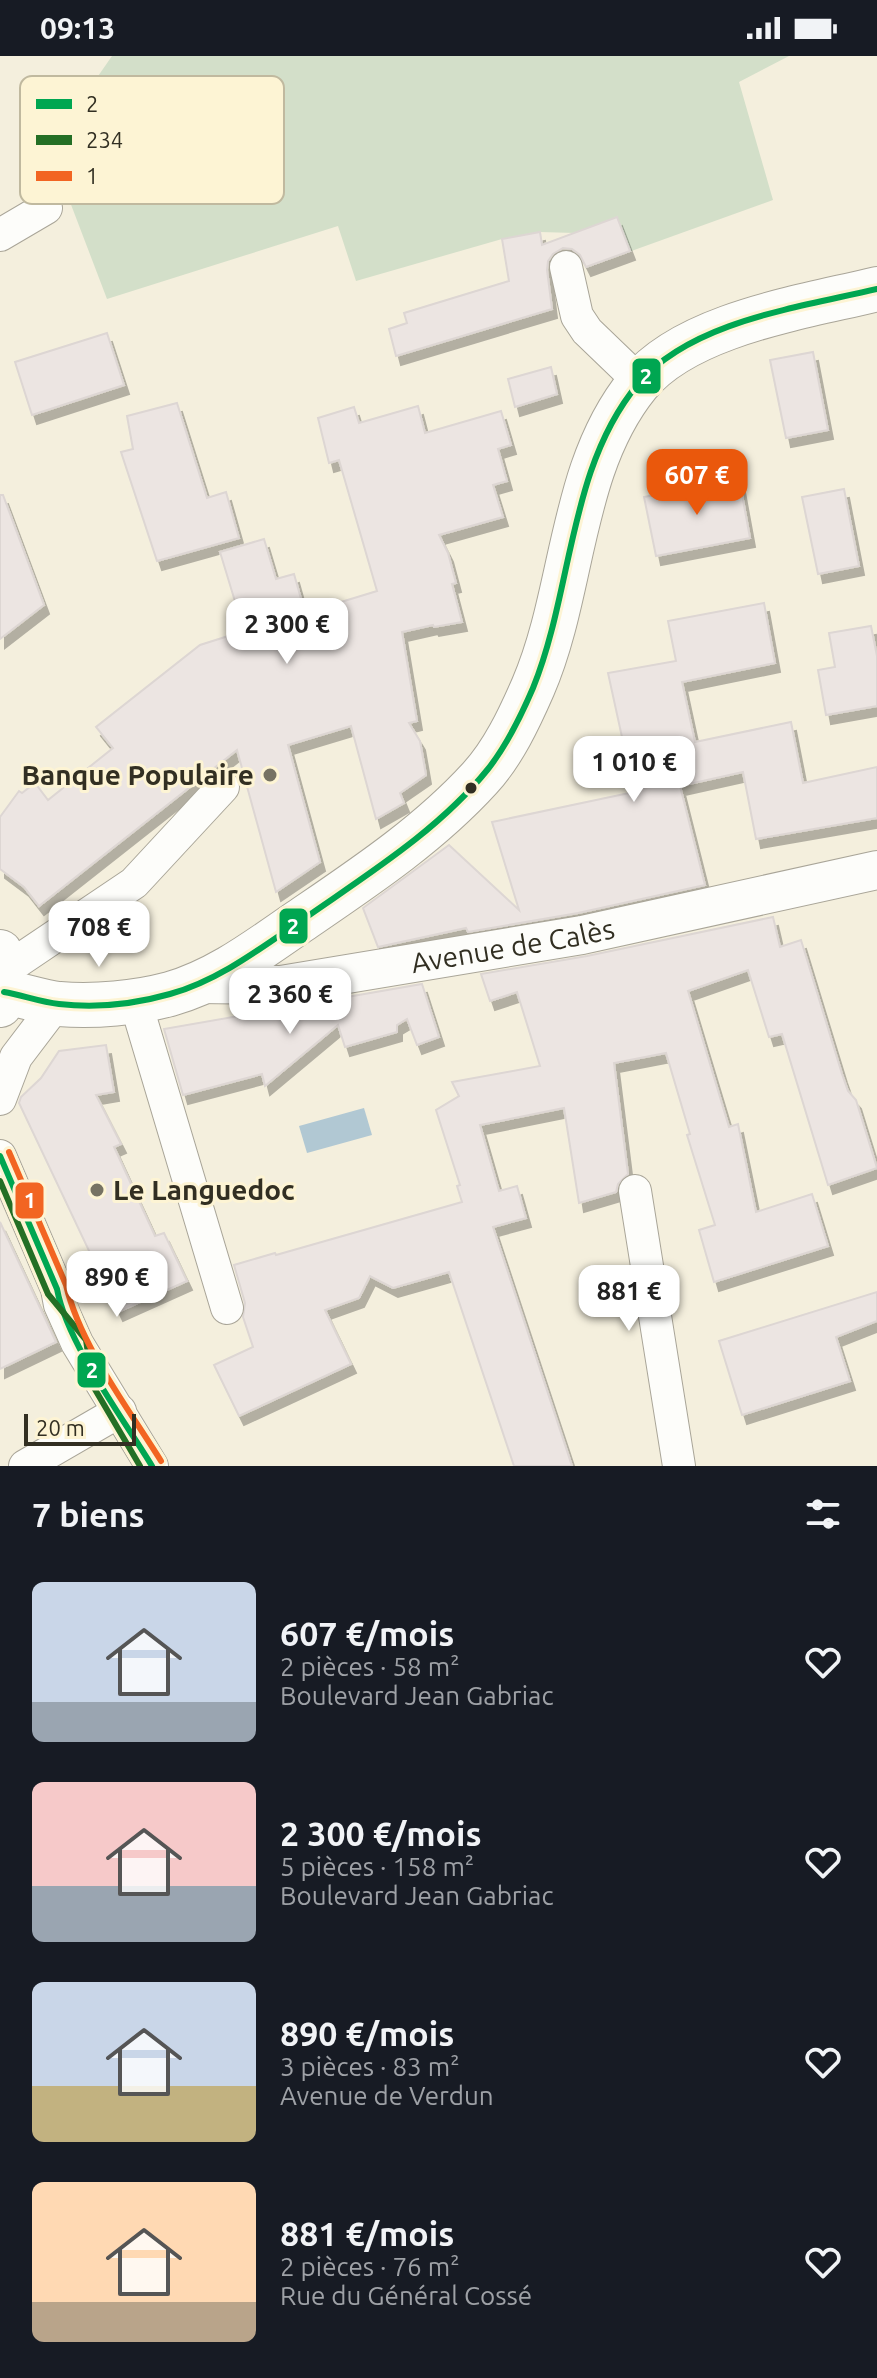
<!DOCTYPE html>
<html lang="fr">
<head>
<meta charset="utf-8">
<style>
	:root { --surface:#171b24; --page:#242831; --text:#f1f3f6; --muted:#9ea1a6; --accent:#ea580c }
	body { margin:0; font-family:Ubuntu,sans-serif; background:var(--page); color:var(--text); height:100vh; display:flex; flex-direction:column; font-size:30px; white-space:nowrap }
	* { box-sizing:border-box; margin:0 }
	p { font-size:26px; color:var(--muted) }
	.icon { flex:none; width:44px; height:44px; fill:none; stroke:currentColor; stroke-width:2; stroke-linecap:round; stroke-linejoin:round }
	.map { position:relative; height:1410px; overflow:hidden }
	.details { display:flex; flex-direction:column; background:var(--surface); flex:1 }
	.details>* { flex:none }
	.scale { position:absolute; left:24px; bottom:20px; width:112px; box-sizing:border-box; padding-left:8px; border:4px solid #322f22; border-top:0; font-size:22px; line-height:28px; white-space:nowrap; color:#322f22; -webkit-text-stroke:6px #fdf4d4; paint-order:stroke }
	.price { position:absolute; translate:-50% -68px; padding:0 18px; border-radius:16px; background:#fff; color:#222; font-size:26px; line-height:52px; filter:drop-shadow(0 2px 4px #0008) }
	.price::after { content:''; position:absolute; left:50%; top:48px; width:24px; height:18px; margin-left:-12px; background:inherit; clip-path:polygon(0 0,100% 0,50% 100%) }
	.price.current { background:var(--accent); color:#fff }
	ul { padding:0; list-style:none }
	li { display:flex; align-items:center; gap:24px; height:200px; padding:0 32px }
	li span { display:grid; place-items:center; flex:none; width:224px; height:160px; border-radius:12px; color:#555 }
	li>.icon { margin-inline-start:auto }
	span .icon { width:96px; height:96px; fill:#fffc; stroke-width:1 }
	li b { font-size:34px }
	h2 { display:flex; justify-content:space-between; align-items:center; height:96px; padding:0 32px; font-size:34px }
	.status { display:flex; justify-content:space-between; align-items:center; height:56px; padding:0 40px; background:var(--surface); direction:ltr }
	.status svg { height:22px; fill:currentColor }
	.map>svg:first-child { display:block }
	.green { fill:#d3dfc9 }
	.water { fill:#b1c8d3 }
	.building { fill:#ece5e2; stroke:#ddd6d3; stroke-width:2; filter:url(#shadow) }
	.lines { fill:none; stroke-linecap:round; stroke-linejoin:round }
	.minor-casing { stroke:#a9a598; stroke-width:34 }
	.tertiary-casing { stroke:#a9a598; stroke-width:40 }
	.secondary-casing { stroke:#a9a598; stroke-width:46 }
	.minor { stroke:#fdfdfa; stroke-width:32 }
	.tertiary { stroke:#fdfdfa; stroke-width:38 }
	.secondary { stroke:#fdfdfa; stroke-width:44 }
	.bus-1-casing { stroke:#fdf4d4; stroke-width:12 }
	.bus-2-casing { stroke:#fdf4d4; stroke-width:12 }
	.bus-3-casing { stroke:#fdf4d4; stroke-width:12 }
	.bus-1 { stroke:#00a651; stroke-width:6 }
	.bus-2 { stroke:#246f25; stroke-width:6 }
	.bus-3 { stroke:#f26522; stroke-width:6 }
	.poi-dot { fill:#767263; stroke:#fdf4d4; stroke-width:3 }
	.bus-dot { fill:#322f22; stroke:#fdf4d4; stroke-width:3 }
	.labels { text-anchor:middle; stroke-width:6; stroke-linejoin:round; paint-order:stroke }
	.poi-label { font-size:28px; font-weight:bold; fill:#322f22; stroke:#fdf4d4; text-anchor:end }
	.street-label { font-size:28px; fill:#322f22; stroke:#fdf4d4 }
	.key { fill:#fdf4d4; stroke:#c0b99f; stroke-width:2 }
	.key-label { font-size:22px; fill:#322f22 }
	.line-badge { stroke:#fdf4d4; stroke-width:3 }
	.badge-label { font-size:22px; text-anchor:middle; font-weight:bold; fill:#fff }
</style>
</head>
<body>
<div class="status"><b>09:13</b><svg viewBox="0 0 49 12"><path d="M0 12V9h3v3zM5 12V6h3v6zM10 12V3h3v9zM15 12V0h3v12zM26 1h20v11H26zM47 4h2v5h-2z"/></svg></div>
<div class="map">
<svg width="877" height="1410" viewBox="0 0 877 1410">
	<defs>
		<filter id="shadow"><feDropShadow dx="5" dy="9" stdDeviation="0" flood-color="#0004"/></filter>
	</defs>
	<rect width="100%" height="100%" fill="#f4efdd"/>
	<path class="green" d="M112,0H789L739,26L773,144L587,211L575,177L540,176L502,183L356,225L338,170L107,243L54,104L53,85Z"/>
	<path class="water" d="M364,1052L372,1079L307,1097L299,1070Z"/>
	<g class="building">
		<path d="M617,161L630,195L586,211L580,199L572,193L563,192L553,198L548,205L547,214L552,253L396,300L389,273L407,267L404,257L509,225L502,183L540,176L542,189Z"/>
		<path d="M107,277L124,329L32,359L15,306Z"/>
		<path d="M813,296L828,374L786,382L770,304Z"/>
		<path d="M551,311L557,338L515,351L508,323Z"/>
		<path d="M177,347L207,442L226,436L239,482L157,505L121,396L133,393L127,360Z"/>
		<path d="M418,350L425,377L501,355L511,389L498,393L507,425L493,429L503,461L439,479L448,497L456,527L452,528L462,566L434,571L433,569L402,576L417,665L409,667L420,685L426,719L400,737L404,747L376,763L351,670L288,689L320,806L276,836L237,694L39,850L24,831L0,813V761L19,735L22,737L35,727L48,744L113,692L96,671L200,589L244,575L220,496L264,483L276,523L294,518L305,557L377,535L339,404L329,407L318,362L354,351L359,367Z"/>
		<path d="M739,422L750,482L656,500L644,441Z"/>
		<path d="M844,433L859,510L818,518L802,441Z"/>
		<path d="M0,439H3L44,549L0,583Z"/>
		<path d="M764,547L775,607L682,626L695,686L791,666L803,727L877,711V762L756,783L743,716L680,730L705,829L578,857L468,876L466,872L378,891L363,852L449,789L519,854L492,766L634,736L608,617L676,605L668,565Z"/>
		<path d="M871,570L877,600V650L826,659L818,614L835,611L829,577Z"/>
		<path d="M773,861L780,891L801,884L842,1018L848,1035L856,1044L877,1112L828,1129L782,978L769,981L748,914L688,935L729,1071L738,1068L756,1156L812,1138L828,1190L714,1226L699,1174L715,1169L687,1079L690,1078L666,997L614,1007L628,1118L618,1128L616,1136L579,1147L564,1052L480,1069L499,1135L517,1130L526,1162L493,1171L572,1410H514L449,1216L393,1232L370,1220L359,1242L325,1254L351,1308L239,1360L214,1309L253,1291L243,1261L245,1247L234,1209L275,1197L276,1199L462,1146L457,1130L460,1129L436,1054L459,1040L452,1026L540,1010L517,936L490,945L481,918L587,900Z"/>
		<path d="M422,928L439,981L417,989L407,963L397,969V976L345,991L338,969L265,1030L262,1018L183,1039L164,973Z"/>
		<path d="M106,989L114,1036L96,1039L121,1088L114,1091L155,1180L164,1177L187,1225L118,1256L19,1047L21,1041L41,1022L59,995Z"/>
		<path d="M0,1166L56,1286L0,1313Z"/>
		<path d="M877,1236V1265L836,1281L850,1325L742,1359L719,1285Z"/>
	</g>
	<g class="lines">
		<g class="minor-casing">
			<g id="minor">
				<path d="M0,179L46,152"/>
				<path d="M566,211L577,260L587,275L640,326"/>
				<path d="M5,914L134,827L223,731"/>
				<path d="M135,944L227,1252"/>
				<path d="M0,1043L16,1001L57,947"/>
				<path d="M0,1100L57,1233L60,1249L77,1287L152,1410"/>
				<path d="M635,1135L679,1410"/>
				<path d="M25,1410L120,1355"/>
			</g>
		</g>
		<g class="tertiary-casing">
			<g id="tertiary">
				<path id="s1" d="M198,928L281,929L582,879L877,814"/>
			</g>
		</g>
		<g class="secondary-casing">
			<g id="secondary">
				<path d="M0,896C5,915 6,930 0,949"/>
				<path d="M4,936C22,939 41,946 59,948C95,951 136,947 170,938C219,924 259,893 300,865C363,822 428,779 480,722C503,697 519,663 533,631C575,534 569,413 638,328C687,268 804,251 877,233"/>
			</g>
		</g>
		<use href="#minor" class="minor"/>
		<use href="#tertiary" class="tertiary"/>
		<use href="#secondary" class="secondary"/>
		<g class="bus-1-casing">
			<g id="bus-1">
				<path d="M4,936C22,939 40,946 59,948C95,952 135,948 170,938C220,924 262,891 305,862C368,818 439,774 488,713C507,689 521,660 533,632C573,534 568,412 638,328C691,265 801,251 877,233"/>
				<path d="M0,1100L57,1233C67,1287 122,1361 152,1410"/>
			</g>
		</g>
		<g class="bus-2-casing">
			<path id="bus-2" d="M0,1125L48,1238L86,1284L93,1330L140,1410"/>
		</g>
		<g class="bus-3-casing">
			<path id="bus-3" d="M9,1096L66,1229C80,1289 128,1352 161,1405"/>
		</g>
		<use href="#bus-1" class="bus-1"/>
		<use href="#bus-2" class="bus-2"/>
		<use href="#bus-3" class="bus-3"/>
	</g>
	<g class="poi-dot">
		<circle cx="270" cy="719" r="8"/>
		<circle cx="97" cy="1134" r="8"/>
	</g>
	<circle class="bus-dot" cx="471" cy="732" r="7"/>
	<g class="labels">
		<g class="poi-label">
			<text x="254" y="729">Banque Populaire</text>
			<text x="113" y="1144" text-anchor="start">Le Languedoc</text>
		</g>
		<g class="street-label">
			<text dy="10" stroke="none"><textPath href="#s1" startOffset="318">Avenue de Calès</textPath></text>
		</g>
	</g>
	<rect x="20" y="20" width="264" height="128" rx="12" class="key"/>
	<rect x="36" y="43" width="36" height="10" fill="#00a651"/>
	<rect x="36" y="79" width="36" height="10" fill="#246f25"/>
	<rect x="36" y="115" width="36" height="10" fill="#f26522"/>
	<g class="key-label">
		<text x="86" y="56">2</text>
		<text x="86" y="92">234</text>
		<text x="86" y="128">1</text>
	</g>
	<g class="line-badge">
		<rect x="631" y="301" width="31" height="38" rx="8" fill="#00a651"/>
		<rect x="278" y="851" width="31" height="38" rx="8" fill="#00a651"/>
		<rect x="14" y="1125" width="31" height="39" rx="8" fill="#f26522"/>
		<rect x="76" y="1295" width="31" height="38" rx="8" fill="#00a651"/>
	</g>
	<g class="badge-label">
		<text x="646" y="328">2</text>
		<text x="293" y="878">2</text>
		<text x="30" y="1152">1</text>
		<text x="92" y="1322">2</text>
	</g>
</svg>
<div class="scale">20 m</div>
<b class="price current" style="left:697px;top:461px">607 €</b>
<b class="price" style="left:287px;top:610px">2 300 €</b>
<b class="price" style="left:634px;top:748px">1 010 €</b>
<b class="price" style="left:99px;top:913px">708 €</b>
<b class="price" style="left:290px;top:980px">2 360 €</b>
<b class="price" style="left:117px;top:1263px">890 €</b>
<b class="price" style="left:629px;top:1277px">881 €</b>
</div>
<section class="details">
<h2>7 biens<svg class="icon" aria-label="filters" viewBox="0 0 24 24"><path d="M4 7h16M4 17h16"/><circle cx="9" cy="7" r="2"/><circle cx="15" cy="17" r="2"/></svg></h2>
<ul>
<li><span style="background:linear-gradient(#c9d6e8 75%,#9aa5b1 0)"><svg class="icon" aria-label="home" viewBox="0 0 24 24"><path d="M3 11l9-7 9 7M6 9v11h12V9"/></svg></span><div><b>607 €/mois</b><p>2 pièces · 58 m²</p><p>Boulevard Jean Gabriac</p></div><svg class="icon" aria-label="heart" viewBox="0 0 24 24"><path d="M12 20l-8-8c-3-5 5-10 8-4 3-6 11-1 8 4z"/></svg></li>
<li><span style="background:linear-gradient(#f6c9c9 65%,#9aa5b1 0)"><svg class="icon" aria-label="home" viewBox="0 0 24 24"><path d="M3 11l9-7 9 7M6 9v11h12V9"/></svg></span><div><b>2 300 €/mois</b><p>5 pièces · 158 m²</p><p>Boulevard Jean Gabriac</p></div><svg class="icon" aria-label="heart" viewBox="0 0 24 24"><path d="M12 20l-8-8c-3-5 5-10 8-4 3-6 11-1 8 4z"/></svg></li>
<li><span style="background:linear-gradient(#c9d6e8 65%,#c2b280 0)"><svg class="icon" aria-label="home" viewBox="0 0 24 24"><path d="M3 11l9-7 9 7M6 9v11h12V9"/></svg></span><div><b>890 €/mois</b><p>3 pièces · 83 m²</p><p>Avenue de Verdun</p></div><svg class="icon" aria-label="heart" viewBox="0 0 24 24"><path d="M12 20l-8-8c-3-5 5-10 8-4 3-6 11-1 8 4z"/></svg></li>
<li><span style="background:linear-gradient(#ffd9b3 75%,#b9a48a 0)"><svg class="icon" aria-label="home" viewBox="0 0 24 24"><path d="M3 11l9-7 9 7M6 9v11h12V9"/></svg></span><div><b>881 €/mois</b><p>2 pièces · 76 m²</p><p>Rue du Général Cossé</p></div><svg class="icon" aria-label="heart" viewBox="0 0 24 24"><path d="M12 20l-8-8c-3-5 5-10 8-4 3-6 11-1 8 4z"/></svg></li>
</ul>
</section>
</body>
</html>
